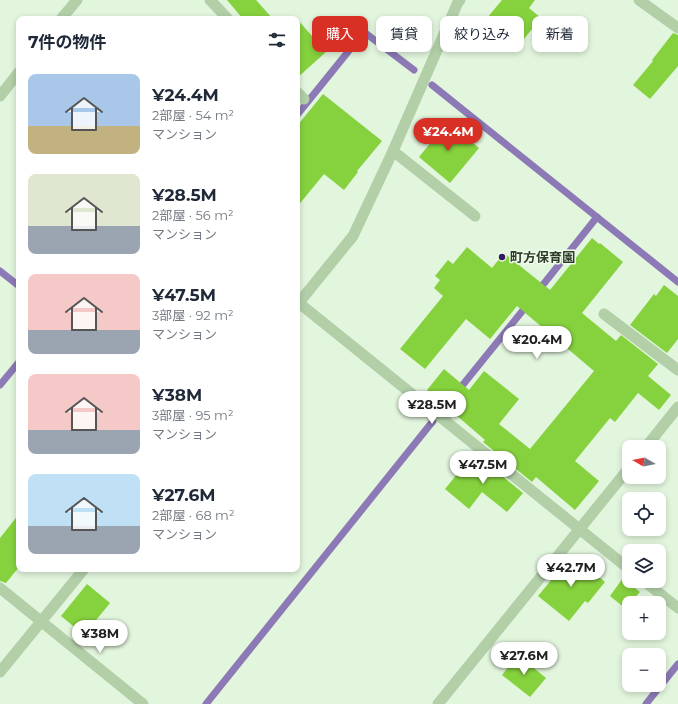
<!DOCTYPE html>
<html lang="ja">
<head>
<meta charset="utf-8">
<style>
	:root { --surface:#fff; --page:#f6f6f7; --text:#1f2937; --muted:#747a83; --accent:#d93025 }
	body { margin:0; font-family:Montserrat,"Noto Sans JP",sans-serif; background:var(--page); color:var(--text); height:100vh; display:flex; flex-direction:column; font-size:15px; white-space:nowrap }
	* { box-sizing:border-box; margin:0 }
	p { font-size:13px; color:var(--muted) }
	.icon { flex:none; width:22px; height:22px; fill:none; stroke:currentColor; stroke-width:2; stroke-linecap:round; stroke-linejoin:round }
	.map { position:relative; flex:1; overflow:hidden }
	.details { position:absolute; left:16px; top:16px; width:284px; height:556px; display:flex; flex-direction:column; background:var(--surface); border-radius:8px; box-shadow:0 2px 6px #0003 }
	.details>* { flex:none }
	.hud { position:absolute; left:312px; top:16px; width:306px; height:36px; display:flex; gap:8px }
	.needle { width:26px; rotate:279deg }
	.buttons { position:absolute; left:622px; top:440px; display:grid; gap:8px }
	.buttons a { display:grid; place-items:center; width:44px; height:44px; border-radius:8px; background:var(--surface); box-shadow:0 2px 6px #0003; font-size:20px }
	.price { position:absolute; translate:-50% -34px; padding:0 9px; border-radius:14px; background:#fff; color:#222; font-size:13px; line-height:26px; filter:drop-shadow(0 1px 2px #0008) }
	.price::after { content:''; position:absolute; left:50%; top:24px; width:12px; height:9px; margin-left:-6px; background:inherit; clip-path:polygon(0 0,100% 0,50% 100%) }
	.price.on { background:var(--accent); color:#fff }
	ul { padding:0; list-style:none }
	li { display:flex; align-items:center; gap:12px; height:100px; padding:0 12px }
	li span { display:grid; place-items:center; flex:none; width:112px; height:80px; border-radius:8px; color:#555 }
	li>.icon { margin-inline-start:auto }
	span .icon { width:48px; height:48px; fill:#fffc; stroke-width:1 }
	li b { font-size:17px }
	h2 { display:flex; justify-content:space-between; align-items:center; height:48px; padding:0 12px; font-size:17px }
	.pill { padding:0 14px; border-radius:8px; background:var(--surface); box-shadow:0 2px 6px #0003; font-size:14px; line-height:36px }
	.pill.on { background:var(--accent); color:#fff }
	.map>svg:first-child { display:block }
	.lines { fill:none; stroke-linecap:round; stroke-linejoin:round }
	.stream { stroke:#8c79b5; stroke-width:7 }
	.building { fill:#86d23e }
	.service { stroke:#b2cfa8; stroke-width:11 }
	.minor { stroke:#b2cfa8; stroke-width:11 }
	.poi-dot { fill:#321961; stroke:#eefceb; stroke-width:1.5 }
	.labels { text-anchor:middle; stroke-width:3; stroke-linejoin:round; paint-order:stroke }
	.poi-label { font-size:13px; font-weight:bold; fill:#303b29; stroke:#eefceb; text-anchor:start }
</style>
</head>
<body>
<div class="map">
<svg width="678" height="704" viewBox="0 0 678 704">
	<rect width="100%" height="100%" fill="#e2f5dd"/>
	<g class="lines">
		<g class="stream">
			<path d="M432,85L678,282"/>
			<path d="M297,115L364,32L414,70"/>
			<path d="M0,271L19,286"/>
			<path d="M538,291L597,217"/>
			<path d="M0,385L19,362"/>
			<path d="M457,392L528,304"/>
			<path d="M206,704L433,421"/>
			<path d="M646,704L678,664"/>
		</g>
	</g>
	<g class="building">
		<path d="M227,0H256L273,19H243Z"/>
		<path d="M502,0H535L529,8L541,18L515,50L482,24Z"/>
		<path d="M297,19L326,52L297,78Z"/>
		<path d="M673,33L678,35V66L650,99L633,85L653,61L652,60Z"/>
		<path d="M323,94L382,141L357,171L358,172L344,190L324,174L297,207V126Z"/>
		<path d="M445,120L479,148L450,183L419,157L432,141L429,139Z"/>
		<path d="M592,238L599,244L600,243L623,262L582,313L616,341L621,335L658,364L648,376L671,395L659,410L638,393L615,422L610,418L575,461L599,481L575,510L536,477L532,482L483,442L485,440L427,390L444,369L469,390L484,371L519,399L499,424L530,449L594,371L517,306L490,339L466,319L425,369L400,349L443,296L434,288L440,280L435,276L448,260L453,264L467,247L492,268L504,253L550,290Z"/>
		<path d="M664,285L678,296V339L667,353L630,325L654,294L656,296Z"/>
		<path d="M474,453L523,493L507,512L482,492L469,509L445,489Z"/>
		<path d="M19,514V567L6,583L0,581V538Z"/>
		<path d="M572,555L605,582L588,603L585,601L569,621L538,596Z"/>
		<path d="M623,578L640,592L630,603H629V605L626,609L610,596Z"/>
		<path d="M87,584L110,603L84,635L61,616Z"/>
		<path d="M518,655L546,678L530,697L502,675Z"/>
	</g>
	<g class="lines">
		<g class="service">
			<path d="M393,151L475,216"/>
			<path d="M604,314L678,370"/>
		</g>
		<g class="minor">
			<path d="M210,0L228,19"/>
			<path d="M639,0L678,28"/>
			<path d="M61,19L77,0"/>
			<path d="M297,92L304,99"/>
			<path d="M0,96L19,72"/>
			<path d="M299,303L629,569"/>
			<path d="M297,305L353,236L393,151L458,2L460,0"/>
			<path d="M646,447L678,407"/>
			<path d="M644,581L678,608"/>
			<path d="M0,588L143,704"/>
			<path d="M0,672L84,569"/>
			<path d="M438,704L629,468"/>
		</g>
	</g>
	<circle class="poi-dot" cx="502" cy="257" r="4"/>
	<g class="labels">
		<g class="poi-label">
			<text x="510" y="262">町方保育園</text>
		</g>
	</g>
</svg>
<div class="buttons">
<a><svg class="needle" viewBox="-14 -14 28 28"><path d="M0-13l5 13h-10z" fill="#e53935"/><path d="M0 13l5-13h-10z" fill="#747a83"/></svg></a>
<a><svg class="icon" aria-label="locate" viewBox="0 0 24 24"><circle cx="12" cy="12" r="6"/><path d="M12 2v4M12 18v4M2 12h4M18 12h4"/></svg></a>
<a><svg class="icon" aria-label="layers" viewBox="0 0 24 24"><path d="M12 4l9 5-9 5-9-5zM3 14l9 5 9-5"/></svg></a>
<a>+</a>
<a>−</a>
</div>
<b class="price on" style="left:448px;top:152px">¥24.4M</b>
<b class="price" style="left:537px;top:360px">¥20.4M</b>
<b class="price" style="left:432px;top:425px">¥28.5M</b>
<b class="price" style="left:483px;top:485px">¥47.5M</b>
<b class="price" style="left:571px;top:588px">¥42.7M</b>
<b class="price" style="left:100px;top:654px">¥38M</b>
<b class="price" style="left:524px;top:676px">¥27.6M</b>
<div class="hud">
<a class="pill on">購入</a>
<a class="pill">賃貸</a>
<a class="pill">絞り込み</a>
<a class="pill">新着</a>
</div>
<section class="details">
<h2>7件の物件<svg class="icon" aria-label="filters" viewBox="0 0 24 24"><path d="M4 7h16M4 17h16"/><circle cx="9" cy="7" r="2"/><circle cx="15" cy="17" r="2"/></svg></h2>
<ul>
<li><span style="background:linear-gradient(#a9c7e8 65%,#c2b280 0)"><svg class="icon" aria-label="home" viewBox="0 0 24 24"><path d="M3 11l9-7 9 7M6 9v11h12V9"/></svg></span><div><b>¥24.4M</b><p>2部屋 · 54 m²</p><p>マンション</p></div></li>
<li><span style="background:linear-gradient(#dfe7d0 65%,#9aa5b1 0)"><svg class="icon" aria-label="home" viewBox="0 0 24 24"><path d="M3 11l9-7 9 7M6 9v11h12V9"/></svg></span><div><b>¥28.5M</b><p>2部屋 · 56 m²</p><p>マンション</p></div></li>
<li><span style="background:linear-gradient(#f6c9c9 70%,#9aa5b1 0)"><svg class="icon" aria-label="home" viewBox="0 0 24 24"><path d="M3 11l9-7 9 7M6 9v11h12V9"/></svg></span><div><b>¥47.5M</b><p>3部屋 · 92 m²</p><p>マンション</p></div></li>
<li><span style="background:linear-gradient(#f6c9c9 70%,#9aa5b1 0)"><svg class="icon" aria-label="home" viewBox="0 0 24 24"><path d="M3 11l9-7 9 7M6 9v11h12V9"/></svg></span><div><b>¥38M</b><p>3部屋 · 95 m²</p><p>マンション</p></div></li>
<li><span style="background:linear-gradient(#bfe0f5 65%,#9aa5b1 0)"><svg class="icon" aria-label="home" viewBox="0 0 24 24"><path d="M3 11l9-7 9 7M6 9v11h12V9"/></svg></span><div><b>¥27.6M</b><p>2部屋 · 68 m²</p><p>マンション</p></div></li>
</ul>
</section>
</div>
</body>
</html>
